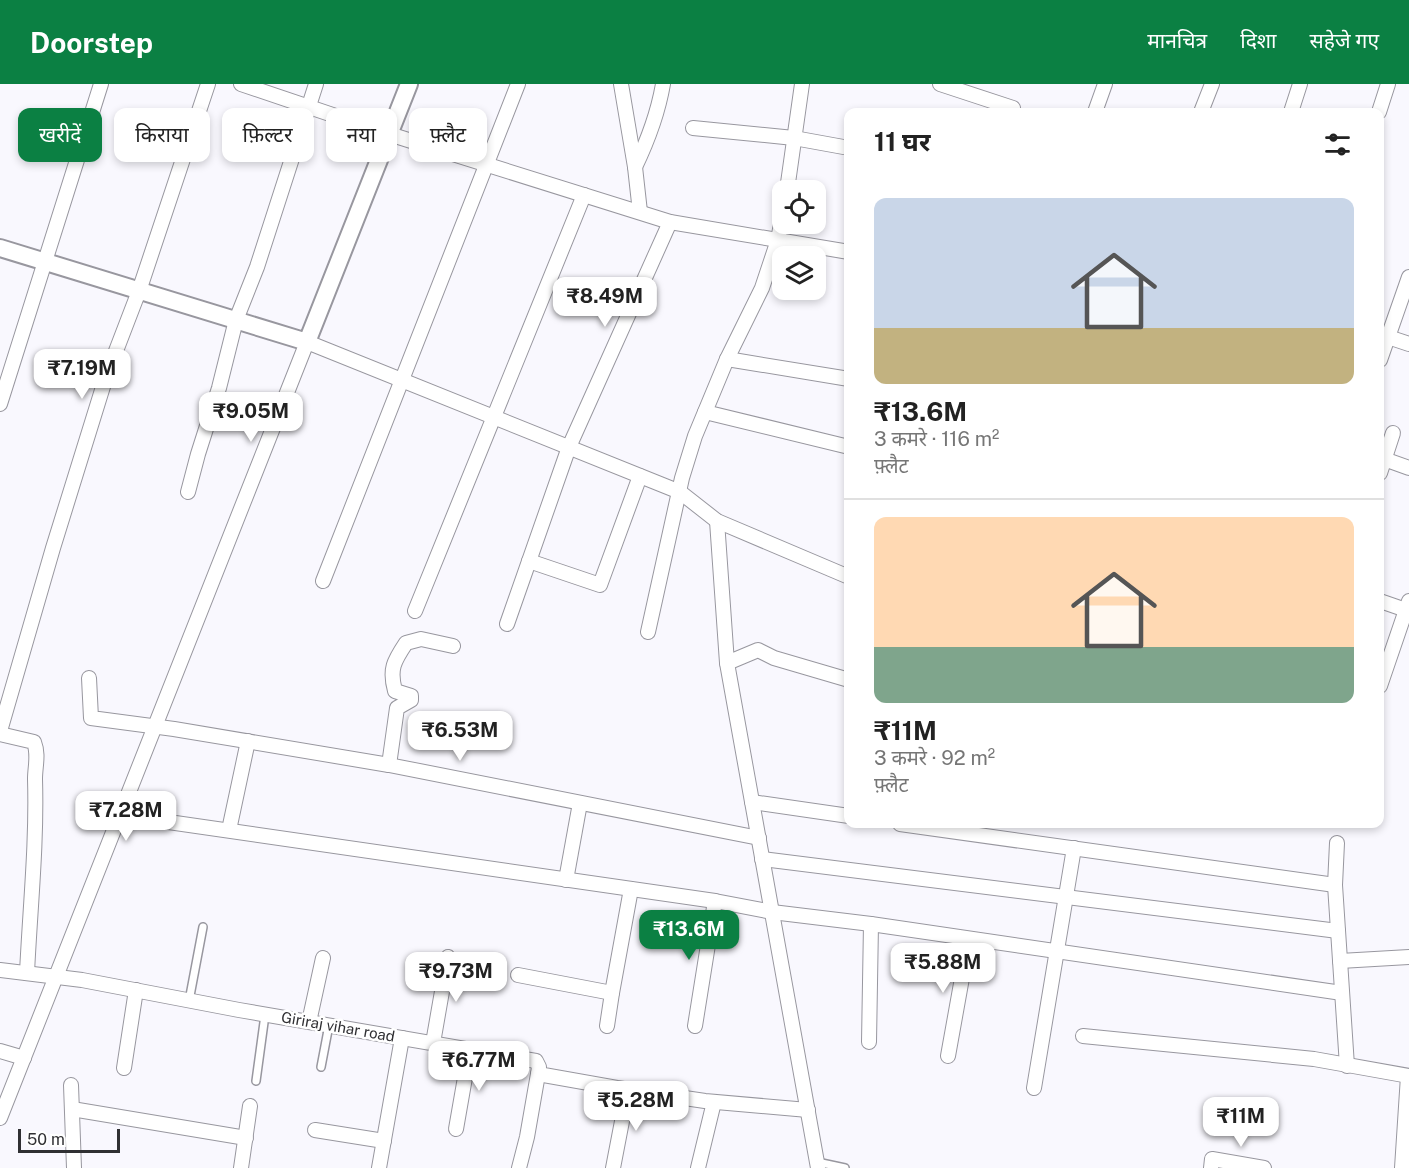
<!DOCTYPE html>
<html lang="hi">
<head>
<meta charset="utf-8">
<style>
	:root { --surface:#fff; --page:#f6f6f6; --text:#222; --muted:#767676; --line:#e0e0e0; --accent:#0b8043 }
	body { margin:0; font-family:"Public Sans","Noto Sans Devanagari",sans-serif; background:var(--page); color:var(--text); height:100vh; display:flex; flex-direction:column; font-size:22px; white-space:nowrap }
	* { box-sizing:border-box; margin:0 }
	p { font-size:20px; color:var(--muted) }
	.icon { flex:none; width:33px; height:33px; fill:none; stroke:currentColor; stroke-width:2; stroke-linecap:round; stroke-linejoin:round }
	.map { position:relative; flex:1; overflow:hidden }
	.details { position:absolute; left:844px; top:24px; width:540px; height:720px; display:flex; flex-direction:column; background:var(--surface); border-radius:12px; box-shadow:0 3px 9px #0003 }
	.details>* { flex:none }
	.hud { position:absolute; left:18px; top:24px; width:570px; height:54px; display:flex; gap:12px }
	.tools { position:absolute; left:772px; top:96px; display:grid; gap:12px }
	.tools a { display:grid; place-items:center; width:54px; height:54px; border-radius:12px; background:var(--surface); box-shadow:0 3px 9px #0003; font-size:30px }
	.scale { position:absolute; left:18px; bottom:15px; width:102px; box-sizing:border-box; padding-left:6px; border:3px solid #303033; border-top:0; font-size:16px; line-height:21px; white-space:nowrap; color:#303033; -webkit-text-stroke:4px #fff; paint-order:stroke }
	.price { position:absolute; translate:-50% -51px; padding:0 14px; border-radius:12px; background:#fff; color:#222; font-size:20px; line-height:39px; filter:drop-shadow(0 2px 3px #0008) }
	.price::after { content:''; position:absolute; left:50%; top:36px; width:18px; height:14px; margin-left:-9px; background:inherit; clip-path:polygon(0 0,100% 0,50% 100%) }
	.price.selected { background:var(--accent); color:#fff }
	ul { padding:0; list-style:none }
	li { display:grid; align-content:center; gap:12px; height:318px; padding:0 30px }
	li+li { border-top:2px solid var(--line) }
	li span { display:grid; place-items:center; height:186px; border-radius:12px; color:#555 }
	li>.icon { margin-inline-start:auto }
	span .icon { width:108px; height:108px; fill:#fffc; stroke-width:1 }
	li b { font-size:26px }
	h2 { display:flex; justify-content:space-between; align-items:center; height:72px; padding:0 30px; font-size:26px }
	.pill { padding:0 21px; border-radius:12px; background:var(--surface); box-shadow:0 3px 9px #0003; font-size:21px; line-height:54px }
	.pill.selected { background:var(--accent); color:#fff }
	header { display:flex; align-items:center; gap:36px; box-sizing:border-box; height:84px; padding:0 30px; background:var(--accent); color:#fff }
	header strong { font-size:28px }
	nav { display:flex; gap:33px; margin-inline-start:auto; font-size:21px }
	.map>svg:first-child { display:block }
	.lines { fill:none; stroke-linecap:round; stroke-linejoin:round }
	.service-casing { stroke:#98979f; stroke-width:10 }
	.minor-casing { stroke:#98979f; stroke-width:16 }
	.tertiary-casing { stroke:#98979f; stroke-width:20 }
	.service { stroke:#fff; stroke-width:7 }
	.minor { stroke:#fff; stroke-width:14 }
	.tertiary { stroke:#fff; stroke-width:16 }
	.labels { text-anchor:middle; stroke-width:5; stroke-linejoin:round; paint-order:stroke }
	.street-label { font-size:15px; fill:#303033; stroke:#fff }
</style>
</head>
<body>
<header>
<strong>Doorstep</strong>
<nav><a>मानचित्र</a><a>दिशा</a><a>सहेजे गए</a></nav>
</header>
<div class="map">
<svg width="1409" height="1084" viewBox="0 0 1409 1084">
	<rect width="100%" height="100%" fill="#f9f8fe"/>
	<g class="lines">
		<g class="service-casing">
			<g id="service">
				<path d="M189,917L203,843"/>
				<path d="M321,983L329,941"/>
				<path d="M256,997L265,931"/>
				<path d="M817,1078L845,1084"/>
			</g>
		</g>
		<g class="minor-casing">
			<g id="minor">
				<path d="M241,0L389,50L670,138L849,168"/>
				<path d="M621,0L635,83L640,128"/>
				<path d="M940,0L1013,24L1011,28"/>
				<path d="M1095,28L1105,0"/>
				<path d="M1201,28L1212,0"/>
				<path d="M1291,28L1300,0"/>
				<path d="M1379,28L1388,0"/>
				<path d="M693,44L794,54L849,64"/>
				<path d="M635,83C648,56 658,29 663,0"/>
				<path d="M787,106L802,0"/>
				<path d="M1388,253L1409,260"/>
				<path d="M727,275L849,295"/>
				<path d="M1380,276L1409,193"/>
				<path d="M0,320L101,0"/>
				<path d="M705,328L849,363"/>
				<path d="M1384,375L1409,384"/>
				<path d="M1380,389L1393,349"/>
				<path d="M188,408L198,370L219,304L236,236L257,183L316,0"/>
				<path d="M717,437L727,579L758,566L774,574L849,596"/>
				<path d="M529,477L600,501L640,392"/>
				<path d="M323,497L518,0"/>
				<path d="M1380,517L1406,526"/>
				<path d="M415,527L584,111"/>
				<path d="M507,540L569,363L670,138"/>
				<path d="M648,548L682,394L695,352L727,275L762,204L778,156L783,129"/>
				<path d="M727,579L818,1084"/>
				<path d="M89,594L91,634L174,645L389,681L759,754"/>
				<path d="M1380,602L1409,517"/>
				<path d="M0,647L53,464L106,293L139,207L208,0"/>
				<path d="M0,650L34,658C39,671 35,682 35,695C37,759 30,825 27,889"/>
				<path d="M389,681L397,624L411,616V612L395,607C389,585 394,577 406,559L421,555L453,562"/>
				<path d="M752,718L849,732"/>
				<path d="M120,731L715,817L772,828L871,840L1342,909"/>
				<path d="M900,740L1335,801"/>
				<path d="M229,746L248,657"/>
				<path d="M1337,759L1335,801L1347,982"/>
				<path d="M762,775L1338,847"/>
				<path d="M566,796L580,719"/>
				<path d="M1340,877L1409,873"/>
				<path d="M0,886L82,896L239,926L536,977L539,983L538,990L617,1004L705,1017L808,1026"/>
				<path d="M518,891L612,909L631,805"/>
				<path d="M309,938L323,874"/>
				<path d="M607,942L612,909"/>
				<path d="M695,942L715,817"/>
				<path d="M1083,952L1314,975L1409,992"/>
				<path d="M869,958L871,840"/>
				<path d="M433,959L448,873"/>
				<path d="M0,967L24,974"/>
				<path d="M948,972L969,855"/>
				<path d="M124,984L136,906"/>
				<path d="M71,1001L74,1084"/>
				<path d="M1034,1004L1074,764"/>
				<path d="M72,1025L246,1054"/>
				<path d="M0,1034L307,258L680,408L717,437L849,493"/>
				<path d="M456,1045L470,965"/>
				<path d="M315,1046L384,1057"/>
				<path d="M241,1084L250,1022"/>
				<path d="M379,1084L402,954"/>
				<path d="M519,1084L527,1053L538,990"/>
				<path d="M613,1084L628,1006"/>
				<path d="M698,1084L714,1018"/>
				<path d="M1211,1084L1212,1075L1264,1084"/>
				<path d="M1402,1084L1408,992"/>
			</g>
		</g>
		<g class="tertiary-casing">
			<path id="tertiary" d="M0,164L307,258L409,0"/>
		</g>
		<use href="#service" class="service"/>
		<use href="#minor" class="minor"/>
		<use href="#tertiary" class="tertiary"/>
	</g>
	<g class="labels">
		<g class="street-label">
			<text transform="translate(338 943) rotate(10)" y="5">Giriraj vihar road</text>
		</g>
	</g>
</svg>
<div class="tools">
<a><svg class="icon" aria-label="locate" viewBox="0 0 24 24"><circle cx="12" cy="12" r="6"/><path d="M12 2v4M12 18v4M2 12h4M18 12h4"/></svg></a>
<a><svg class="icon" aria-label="layers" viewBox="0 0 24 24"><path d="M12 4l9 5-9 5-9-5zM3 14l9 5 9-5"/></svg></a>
</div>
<div class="scale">50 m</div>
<b class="price" style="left:605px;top:244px">₹8.49M</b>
<b class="price" style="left:82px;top:316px">₹7.19M</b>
<b class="price" style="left:251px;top:359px">₹9.05M</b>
<b class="price" style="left:460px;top:678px">₹6.53M</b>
<b class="price" style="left:126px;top:758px">₹7.28M</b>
<b class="price selected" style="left:689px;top:877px">₹13.6M</b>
<b class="price" style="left:943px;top:910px">₹5.88M</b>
<b class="price" style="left:456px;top:919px">₹9.73M</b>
<b class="price" style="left:479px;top:1008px">₹6.77M</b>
<b class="price" style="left:636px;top:1048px">₹5.28M</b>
<b class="price" style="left:1241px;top:1064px">₹11M</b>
<div class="hud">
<a class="pill selected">खरीदें</a>
<a class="pill">किराया</a>
<a class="pill">फ़िल्टर</a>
<a class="pill">नया</a>
<a class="pill">फ़्लैट</a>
</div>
<section class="details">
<h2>11 घर<svg class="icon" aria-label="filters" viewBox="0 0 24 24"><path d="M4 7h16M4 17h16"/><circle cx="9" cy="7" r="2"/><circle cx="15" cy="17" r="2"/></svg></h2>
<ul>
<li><span style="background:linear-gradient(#c9d6e8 70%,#c2b280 0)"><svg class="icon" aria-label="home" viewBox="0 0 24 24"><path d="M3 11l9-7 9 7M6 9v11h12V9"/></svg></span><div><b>₹13.6M</b><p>3 कमरे · 116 m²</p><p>फ़्लैट</p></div></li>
<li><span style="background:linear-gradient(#ffd9b3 70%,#7fa58c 0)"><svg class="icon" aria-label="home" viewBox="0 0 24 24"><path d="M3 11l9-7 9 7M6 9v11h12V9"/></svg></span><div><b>₹11M</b><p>3 कमरे · 92 m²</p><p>फ़्लैट</p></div></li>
</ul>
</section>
</div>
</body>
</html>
